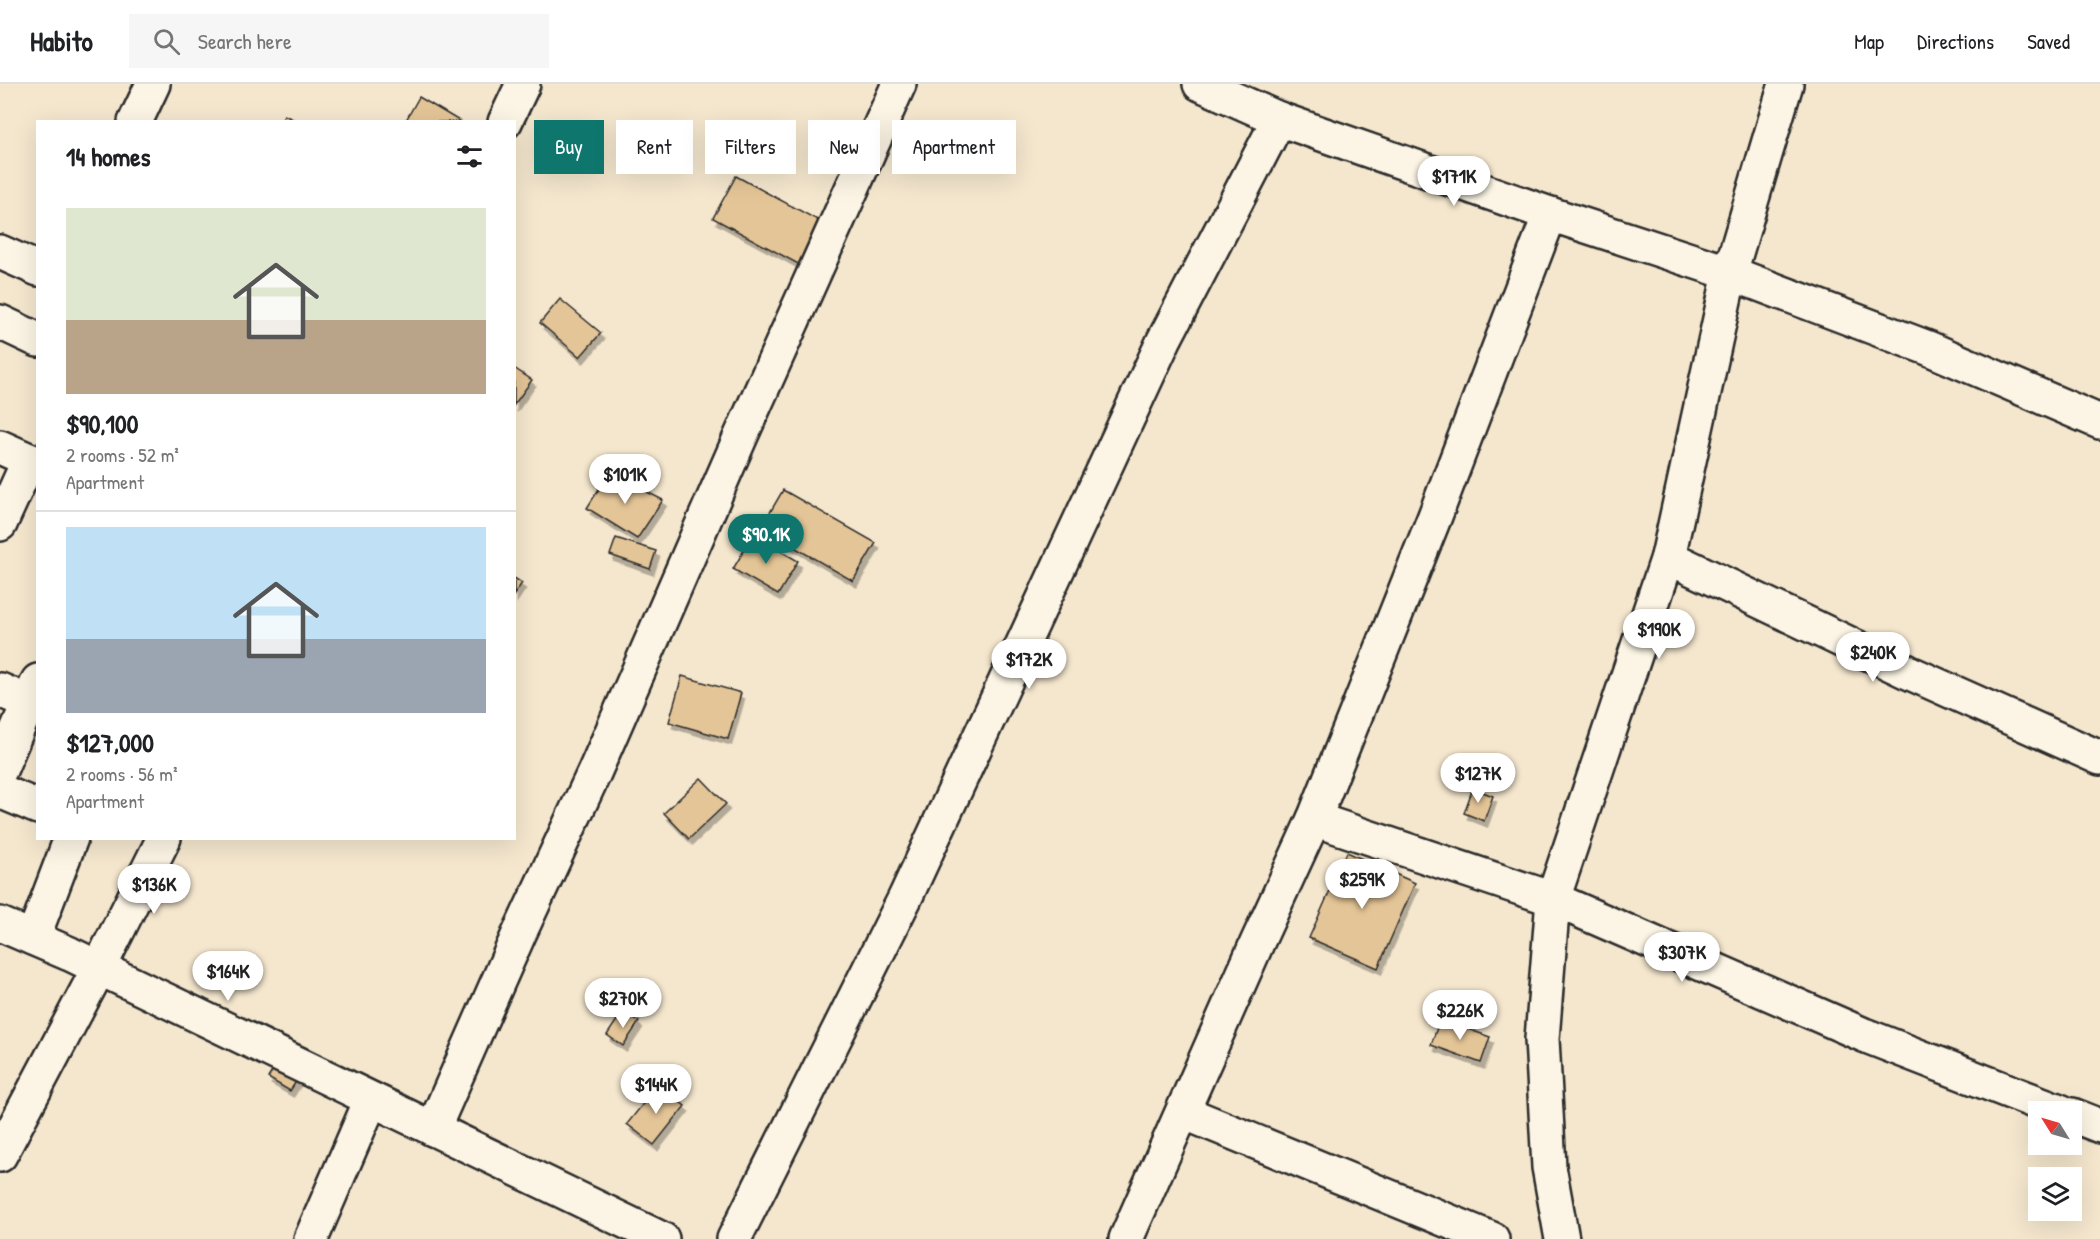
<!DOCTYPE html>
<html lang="en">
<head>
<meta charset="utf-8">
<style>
	:root { --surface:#fff; --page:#f6f6f6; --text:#202124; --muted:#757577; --line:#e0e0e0; --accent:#0f766e }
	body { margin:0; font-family:"Patrick Hand",sans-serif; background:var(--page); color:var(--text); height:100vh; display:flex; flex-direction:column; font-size:22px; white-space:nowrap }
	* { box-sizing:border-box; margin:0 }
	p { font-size:20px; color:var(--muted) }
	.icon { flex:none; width:33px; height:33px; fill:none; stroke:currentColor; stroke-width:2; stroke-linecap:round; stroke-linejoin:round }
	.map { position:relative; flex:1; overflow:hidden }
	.drawer { position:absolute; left:36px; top:36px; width:480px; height:720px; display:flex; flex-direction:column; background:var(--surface); border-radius:0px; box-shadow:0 6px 24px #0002 }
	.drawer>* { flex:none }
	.guide { position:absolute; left:534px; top:36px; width:570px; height:54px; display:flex; gap:12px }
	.needle { width:39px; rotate:307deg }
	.controls { position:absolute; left:2028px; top:1017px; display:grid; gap:12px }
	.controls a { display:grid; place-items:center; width:54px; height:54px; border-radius:0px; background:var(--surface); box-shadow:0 6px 24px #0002; font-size:30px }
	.price { position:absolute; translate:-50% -51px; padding:0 14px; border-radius:21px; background:#fff; color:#222; font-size:20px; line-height:39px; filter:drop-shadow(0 2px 3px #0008) }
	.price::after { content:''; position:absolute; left:50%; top:36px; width:18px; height:14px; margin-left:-9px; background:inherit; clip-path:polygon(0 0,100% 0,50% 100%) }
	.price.active { background:var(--accent); color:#fff }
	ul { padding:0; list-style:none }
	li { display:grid; align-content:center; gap:12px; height:318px; padding:0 30px }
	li+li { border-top:2px solid var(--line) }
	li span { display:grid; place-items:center; height:186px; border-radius:0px; color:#555 }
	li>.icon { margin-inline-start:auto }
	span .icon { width:108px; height:108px; fill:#fffc; stroke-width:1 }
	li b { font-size:26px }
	h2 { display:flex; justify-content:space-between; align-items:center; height:72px; padding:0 30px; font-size:26px }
	.chip { padding:0 21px; border-radius:0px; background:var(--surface); box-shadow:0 6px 24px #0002; font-size:21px; line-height:54px }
	.chip.active { background:var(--accent); color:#fff }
	header { display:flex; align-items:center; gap:36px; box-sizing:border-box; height:84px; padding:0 30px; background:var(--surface); border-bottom:2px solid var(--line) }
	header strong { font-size:28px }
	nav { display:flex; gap:33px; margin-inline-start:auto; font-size:21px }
	.search { width:420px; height:54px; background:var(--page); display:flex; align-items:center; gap:15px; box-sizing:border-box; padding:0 21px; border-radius:0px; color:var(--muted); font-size:22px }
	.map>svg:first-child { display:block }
	.building { fill:#e4c597; stroke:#2b2b2b; stroke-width:1.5; filter:url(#shadow) }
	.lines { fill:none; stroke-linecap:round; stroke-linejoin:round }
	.minor-casing { stroke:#2b2b2b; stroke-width:38 }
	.minor { stroke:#fcf5e5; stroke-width:33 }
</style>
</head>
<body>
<header>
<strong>Habito</strong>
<div class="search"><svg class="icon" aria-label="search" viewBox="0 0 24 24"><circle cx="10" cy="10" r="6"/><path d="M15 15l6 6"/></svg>Search here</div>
<nav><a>Map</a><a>Directions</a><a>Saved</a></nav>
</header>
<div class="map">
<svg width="2100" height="1155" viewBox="0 0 2100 1155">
	<defs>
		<filter id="shadow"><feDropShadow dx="3.5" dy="6" stdDeviation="0" flood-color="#0004"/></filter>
	</defs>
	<rect width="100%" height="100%" fill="#f5e7ce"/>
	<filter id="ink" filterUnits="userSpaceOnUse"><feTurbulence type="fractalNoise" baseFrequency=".0167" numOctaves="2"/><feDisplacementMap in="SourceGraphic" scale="12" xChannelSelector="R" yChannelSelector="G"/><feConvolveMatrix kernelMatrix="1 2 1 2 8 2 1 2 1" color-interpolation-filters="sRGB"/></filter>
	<g filter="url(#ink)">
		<g class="building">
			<path d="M419,13L461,38H405Z"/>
			<path d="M284,31L299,38H281Z"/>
			<path d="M736,92L825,140L802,182L713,134Z"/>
			<path d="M560,215L601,249L580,273L540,239Z"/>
			<path d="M514,284L532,296L514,321Z"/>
			<path d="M609,389L663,416L637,455L587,424Z"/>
			<path d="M783,406L876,459L853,497L761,444Z"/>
			<path d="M753,451L798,477L778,511L733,485Z"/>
			<path d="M616,454L656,467L650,485L610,471Z"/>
			<path d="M514,494L522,499L514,511Z"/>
			<path d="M682,592L741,609L728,655L669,638Z"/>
			<path d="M701,694L726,720L689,755L664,729Z"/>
			<path d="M1473,704L1493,712L1484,737L1464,729Z"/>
			<path d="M1347,768L1415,799L1378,884L1309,854Z"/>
			<path d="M623,927L639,938L623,962L607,951Z"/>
			<path d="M1440,935L1490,953L1481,979L1431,961Z"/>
			<path d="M279,976L301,990L290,1007L268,994Z"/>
			<path d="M658,1001L685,1022L654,1061L627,1040Z"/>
		</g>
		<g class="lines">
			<g class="minor-casing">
				<g id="minor">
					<path d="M1200,0L1279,35L1550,130L1730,189L1928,264L2100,338"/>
					<path d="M135,38L153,0"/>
					<path d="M505,38L523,0"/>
					<path d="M0,168L38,185"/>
					<path d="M0,238L38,256"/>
					<path d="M0,363L38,380"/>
					<path d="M0,440L29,376"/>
					<path d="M1668,473L1908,588L2100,674"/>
					<path d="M0,606L28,618"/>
					<path d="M0,686L38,597"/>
					<path d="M0,707L38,723"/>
					<path d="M1314,735L1553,815L1864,951L2062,1028"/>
					<path d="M0,840L70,870L662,1155"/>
					<path d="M33,854L71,754"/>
					<path d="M1183,1028L1492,1155"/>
					<path d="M2072,1031L2100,1042"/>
					<path d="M433,1045L519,850L594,689L740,354L899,0"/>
					<path d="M0,1071L99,884L164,754"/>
					<path d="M311,1155L371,1016"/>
					<path d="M734,1155L905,814L1164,256L1279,35"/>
					<path d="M1126,1155L1257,859L1314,735L1435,432L1550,130"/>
					<path d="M1562,1155L1549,1083L1542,955L1553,815L1668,473L1730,189L1786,0"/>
				</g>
			</g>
			<use href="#minor" class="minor"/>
		</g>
	</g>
</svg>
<div class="controls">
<a><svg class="needle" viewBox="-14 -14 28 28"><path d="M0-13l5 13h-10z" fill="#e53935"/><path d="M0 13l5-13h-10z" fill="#757577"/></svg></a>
<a><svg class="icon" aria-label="layers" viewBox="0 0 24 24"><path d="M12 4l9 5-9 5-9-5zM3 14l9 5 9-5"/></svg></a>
</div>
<b class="price" style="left:1454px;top:123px">$171K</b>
<b class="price" style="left:625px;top:421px">$101K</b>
<b class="price active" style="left:766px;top:481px">$90.1K</b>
<b class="price" style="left:1659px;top:576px">$190K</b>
<b class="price" style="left:1873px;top:599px">$240K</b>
<b class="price" style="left:1029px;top:606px">$172K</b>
<b class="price" style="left:1478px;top:720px">$127K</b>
<b class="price" style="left:1362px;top:826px">$259K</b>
<b class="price" style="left:154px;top:831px">$136K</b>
<b class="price" style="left:1682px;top:899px">$307K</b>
<b class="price" style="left:228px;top:918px">$164K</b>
<b class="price" style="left:623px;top:945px">$270K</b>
<b class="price" style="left:1460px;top:957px">$226K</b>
<b class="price" style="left:656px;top:1031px">$144K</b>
<div class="guide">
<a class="chip active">Buy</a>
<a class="chip">Rent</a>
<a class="chip">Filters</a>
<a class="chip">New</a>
<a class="chip">Apartment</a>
</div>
<section class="drawer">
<h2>14 homes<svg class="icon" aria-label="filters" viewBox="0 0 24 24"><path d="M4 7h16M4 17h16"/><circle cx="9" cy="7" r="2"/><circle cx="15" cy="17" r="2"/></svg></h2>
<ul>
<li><span style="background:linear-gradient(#dfe7d0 60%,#b9a48a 0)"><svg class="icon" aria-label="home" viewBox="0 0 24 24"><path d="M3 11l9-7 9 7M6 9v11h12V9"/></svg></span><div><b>$90,100</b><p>2 rooms · 52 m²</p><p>Apartment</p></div></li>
<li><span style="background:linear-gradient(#bfe0f5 60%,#9aa5b1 0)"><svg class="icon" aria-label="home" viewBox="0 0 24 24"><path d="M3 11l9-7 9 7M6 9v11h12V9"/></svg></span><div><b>$127,000</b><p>2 rooms · 56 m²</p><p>Apartment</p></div></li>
</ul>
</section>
</div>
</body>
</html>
